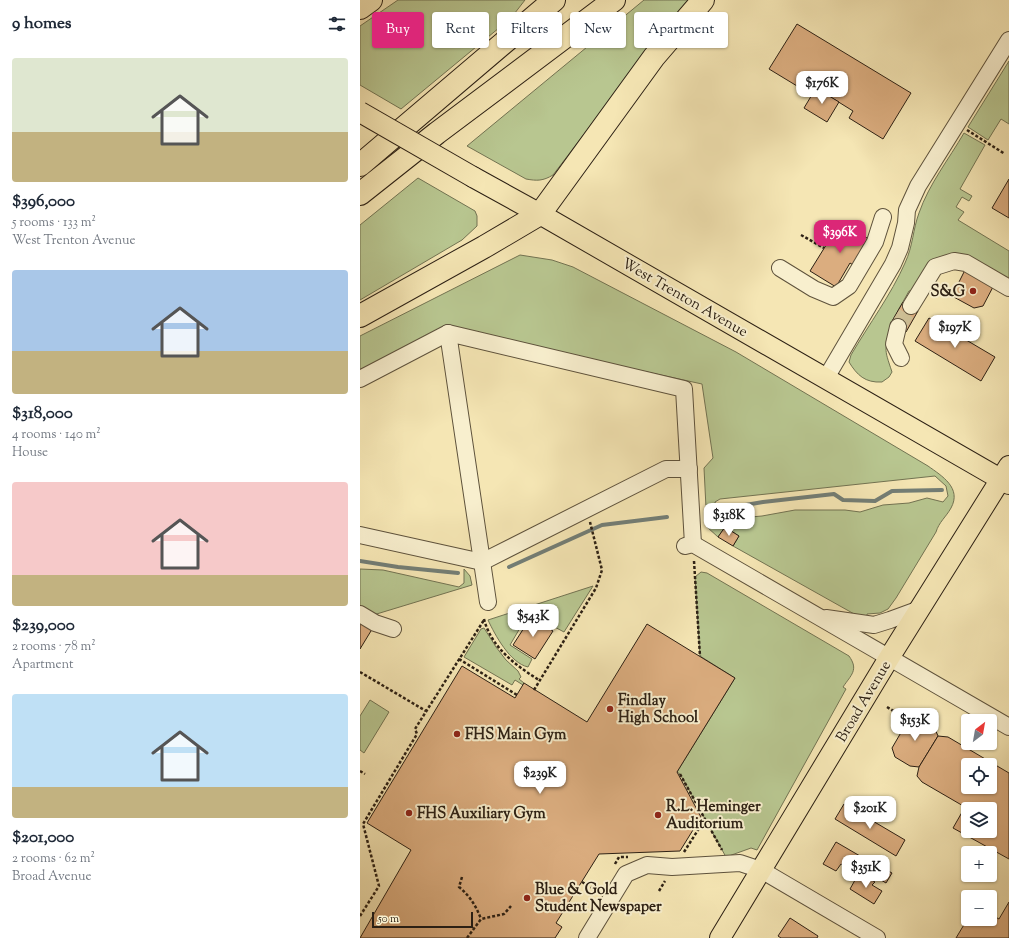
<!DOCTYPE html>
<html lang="en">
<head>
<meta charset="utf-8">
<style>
	:root { --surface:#fff; --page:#f2f2f3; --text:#1f2937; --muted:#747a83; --accent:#db2777 }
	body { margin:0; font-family:"Sorts Mill Goudy",serif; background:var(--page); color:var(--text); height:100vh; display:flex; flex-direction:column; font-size:15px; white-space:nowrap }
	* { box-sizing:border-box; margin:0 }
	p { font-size:13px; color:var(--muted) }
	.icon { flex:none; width:22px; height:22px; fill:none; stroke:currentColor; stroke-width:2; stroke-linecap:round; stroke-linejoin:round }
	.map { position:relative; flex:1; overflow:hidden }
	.side { display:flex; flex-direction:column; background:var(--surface); width:360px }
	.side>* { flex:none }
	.guide { position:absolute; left:12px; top:12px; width:380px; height:36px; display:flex; gap:8px }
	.needle { width:26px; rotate:31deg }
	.buttons { position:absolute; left:601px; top:714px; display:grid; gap:8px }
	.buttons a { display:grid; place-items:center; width:36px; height:36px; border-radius:4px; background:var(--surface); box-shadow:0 1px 3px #0004; font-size:20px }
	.scale { position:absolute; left:12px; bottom:10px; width:101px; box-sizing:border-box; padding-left:4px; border:2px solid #2c2014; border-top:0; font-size:11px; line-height:14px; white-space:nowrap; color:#2c2014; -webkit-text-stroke:3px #f8efce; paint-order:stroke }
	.price { position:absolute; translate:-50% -34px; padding:0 9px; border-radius:8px; background:#fff; color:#222; font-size:13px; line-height:26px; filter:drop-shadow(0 1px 2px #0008) }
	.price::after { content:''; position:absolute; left:50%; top:24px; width:12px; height:9px; margin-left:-6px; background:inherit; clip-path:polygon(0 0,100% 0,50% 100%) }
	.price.on { background:var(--accent); color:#fff }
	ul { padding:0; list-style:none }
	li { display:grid; align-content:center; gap:8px; height:212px; padding:0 12px }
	li span { display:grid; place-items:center; height:124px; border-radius:4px; color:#555 }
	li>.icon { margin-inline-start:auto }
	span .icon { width:72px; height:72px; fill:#fffc; stroke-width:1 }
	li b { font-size:17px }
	h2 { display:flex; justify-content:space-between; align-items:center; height:48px; padding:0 12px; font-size:17px }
	.chip { padding:0 14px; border-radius:4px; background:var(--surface); box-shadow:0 1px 3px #0004; font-size:14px; line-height:36px }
	.chip.on { background:var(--accent); color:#fff }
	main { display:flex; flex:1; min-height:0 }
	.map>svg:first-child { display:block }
	.green { fill:#b8c690; stroke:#727352; fill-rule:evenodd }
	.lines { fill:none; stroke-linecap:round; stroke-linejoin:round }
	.stream { stroke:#737e76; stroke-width:4 }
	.building { fill:#dbad7f; stroke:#2c2014; fill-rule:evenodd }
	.minor-tunnel { stroke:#cdbe94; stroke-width:16; stroke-dasharray:16 8; stroke-linecap:butt }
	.minor-casing { stroke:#5e523c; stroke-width:18 }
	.major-casing { stroke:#2c2014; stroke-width:22 }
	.highway-casing { stroke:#2c2014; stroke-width:24 }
	.path { stroke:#2c2014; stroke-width:2.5; stroke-dasharray:3 2; stroke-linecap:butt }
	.minor { stroke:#f8efce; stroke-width:16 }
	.major { stroke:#f5e6b4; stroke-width:20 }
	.highway { stroke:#f5e6b4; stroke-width:22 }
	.major-bridge-casing { stroke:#2c2014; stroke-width:22; stroke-linecap:butt }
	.major-bridge { stroke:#f5e6b4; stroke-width:20 }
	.poi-dot { fill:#8f2418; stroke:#f8efce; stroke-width:1.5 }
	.labels { text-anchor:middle; stroke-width:4; stroke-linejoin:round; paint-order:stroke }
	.poi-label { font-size:15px; font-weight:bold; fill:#2c2014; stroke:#f8efce; text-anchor:start }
	.street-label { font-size:15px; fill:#2c2014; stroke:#f8efce }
</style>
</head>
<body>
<main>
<section class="side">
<h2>9 homes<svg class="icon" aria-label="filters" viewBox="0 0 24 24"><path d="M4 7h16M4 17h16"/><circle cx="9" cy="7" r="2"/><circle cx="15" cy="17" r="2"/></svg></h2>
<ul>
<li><span style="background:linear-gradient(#dfe7d0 60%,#c2b280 0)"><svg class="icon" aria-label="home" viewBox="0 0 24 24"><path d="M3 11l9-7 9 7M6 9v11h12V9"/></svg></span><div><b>$396,000</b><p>5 rooms · 133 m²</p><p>West Trenton Avenue</p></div></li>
<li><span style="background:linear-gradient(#a9c7e8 65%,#c2b280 0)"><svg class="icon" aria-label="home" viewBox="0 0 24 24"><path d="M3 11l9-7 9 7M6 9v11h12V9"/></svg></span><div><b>$318,000</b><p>4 rooms · 140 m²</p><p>House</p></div></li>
<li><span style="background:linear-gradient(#f6c9c9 75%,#c2b280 0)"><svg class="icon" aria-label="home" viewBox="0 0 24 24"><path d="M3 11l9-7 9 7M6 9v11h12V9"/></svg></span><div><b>$239,000</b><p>2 rooms · 78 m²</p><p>Apartment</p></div></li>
<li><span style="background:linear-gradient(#bfe0f5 75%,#c2b280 0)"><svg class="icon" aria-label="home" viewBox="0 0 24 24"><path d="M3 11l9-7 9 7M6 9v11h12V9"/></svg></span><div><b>$201,000</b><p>2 rooms · 62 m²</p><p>Broad Avenue</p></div></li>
</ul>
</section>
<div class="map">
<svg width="649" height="938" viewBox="0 0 649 938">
	<rect width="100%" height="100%" fill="#f5e6b4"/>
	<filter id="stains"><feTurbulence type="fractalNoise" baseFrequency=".005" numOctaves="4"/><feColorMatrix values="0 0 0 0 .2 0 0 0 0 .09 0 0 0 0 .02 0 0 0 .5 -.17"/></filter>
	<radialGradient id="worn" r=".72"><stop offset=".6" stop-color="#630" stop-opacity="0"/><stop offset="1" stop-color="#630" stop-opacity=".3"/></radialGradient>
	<g class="green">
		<path d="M38,0H165L151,18L41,109L0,85V26Z"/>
		<path d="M284,0H329L291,46L193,175C183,181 177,181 166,179L107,146Z"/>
		<path d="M649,61V124L641,119L628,140L608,127Z"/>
		<path d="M604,133L625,145L600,189L612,196L609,201L602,197L596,207L604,212L598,220L649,251V286L592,256L555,290L549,291L531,323L535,326C523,348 524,348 532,372L529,377L522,382C505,383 497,375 489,362L491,355C509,324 531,295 545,263C553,246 553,229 559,213C569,184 589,159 604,133Z"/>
		<path d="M58,178L115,211L117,216V226L102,240L0,300V225Z"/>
		<path d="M160,255L192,260L213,267L376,352L568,466C582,476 602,488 591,508C586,517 579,522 576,532L536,598L528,609L520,613L507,614V619L496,615L373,546L379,536L365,527L358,537L347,527L344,468L353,458L342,384L85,328L0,373V336ZM575,476L586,486L588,496L583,502L567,498L549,503L523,505L500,512L485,510H435L402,516L379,518L358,517L355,502L360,499Z"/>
		<path d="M0,569L23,570L99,587L104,583V569L110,576L112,585L10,616L0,609Z"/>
		<path d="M341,572L347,573L489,656C499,670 491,675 483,687L486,689L397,850L391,848L366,857L320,774L317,772L375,678L340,656L335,577Z"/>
		<path d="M233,586L204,632L189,624L187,627L171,617L163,630L160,628L150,645L172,659L168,667C150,663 135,635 128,620Z"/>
		<path d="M124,628L136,647L146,660L158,671L161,677L159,679L164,683L163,685L155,680L152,685L104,657L121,629Z"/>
		<path d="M10,700L29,712L4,753L0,750V716Z"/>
	</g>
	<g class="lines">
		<g class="stream">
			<path d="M362,509L403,502L474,494L483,500L515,501L532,491L582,490"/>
			<path d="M0,561L38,567L98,573"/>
			<path d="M149,567L242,525L307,517"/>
		</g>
	</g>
	<g class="building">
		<path d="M437,24L551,93L523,139L489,118L493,111L456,88L446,83L442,89L409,69Z"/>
		<path d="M456,88L479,102L467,122L444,108Z"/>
		<path d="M649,179V218L632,208Z"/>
		<path d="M481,221L510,240L496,267L490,263L476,287L450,271Z"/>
		<path d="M605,270L634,285L623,306L614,308L592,296Z"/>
		<path d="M543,302L558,311L546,332L531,323Z"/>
		<path d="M569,318L635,357L621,381L555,341Z"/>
		<path d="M365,527L379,536L373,546L358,537Z"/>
		<path d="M171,617L193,631L175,659L153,645Z"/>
		<path d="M0,618L14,626L0,649Z"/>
		<path d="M287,624L375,678L317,772L341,817L320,851L239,854L196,923L202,927L195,938H0L51,850L7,823L102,666L155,698L164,683L227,722Z"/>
		<path d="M550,717H559L575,729L578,736L559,767L550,766L535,757L532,748Z"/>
		<path d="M578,736L588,737L649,773V859L593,828L605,807L562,782L557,776L559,767ZM608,765H630V787H608ZM608,809H630V831H608Z"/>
		<path d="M484,804L545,840L536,856L475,819Z"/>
		<path d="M476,842L500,856L491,870L481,864L476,871L463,864Z"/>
		<path d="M521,867L532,873L526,883L516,877Z"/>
		<path d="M499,873L515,882L512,885L522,891L514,904L490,889Z"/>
		<path d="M649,902V938H596L608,918V919H630V914L639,919Z"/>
		<path d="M430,918L458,936L457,938H421L418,936Z"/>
	</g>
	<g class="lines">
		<path class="minor-tunnel" d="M538,327L551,306"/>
		<g class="minor-casing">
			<g id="minor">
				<path d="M420,268L454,289L473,297L489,286L515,242L523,217"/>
				<path d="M551,306L575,267L594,261L606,263L649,288"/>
				<path d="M538,327L534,344L541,358"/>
				<path d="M466,378L533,264L540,248L546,223L547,210L558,186L649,40"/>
				<path d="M0,379L88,333"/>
				<path d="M0,535L122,562L306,469H329"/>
				<path d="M325,546L333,544L649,727"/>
				<path d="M128,602L88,333L324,389L333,544"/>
				<path d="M0,614L15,623L33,629"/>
				<path d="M466,618L514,625L530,620L560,609"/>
				<path d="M227,938L266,874L287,865L312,867L380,863L401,870L517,938"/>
			</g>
		</g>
		<g class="major-casing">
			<g id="major">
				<path d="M113,177L180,214L649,484"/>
				<path d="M360,938L529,658L649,466"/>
			</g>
		</g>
		<g class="highway-casing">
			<g id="highway">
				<path d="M0,8L11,0"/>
				<path d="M0,165L194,0"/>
				<path d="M0,194L77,133L254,0"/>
				<path d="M0,316L124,247L180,214L294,57L343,0"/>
			</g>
		</g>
		<g class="path">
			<path d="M607,130L645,154"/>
			<path d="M441,235L464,248"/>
			<path d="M334,561L340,656"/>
			<path d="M124,619C131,647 155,665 179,680"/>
			<path d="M99,659L157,695"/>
			<path d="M0,672L66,711"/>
			<path d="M174,690L236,588L242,570L230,522"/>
			<path d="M527,707L548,720"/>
			<path d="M0,771L5,774"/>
			<path d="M320,774L362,850"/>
			<path d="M324,852L345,819"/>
			<path d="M255,864L259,857H268"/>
			<path d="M102,877L99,887C110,896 116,906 121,919"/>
			<path d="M222,882L238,891"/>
			<path d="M299,891L305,881"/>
			<path d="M0,916L19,886L3,824L57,734L55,729L124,620"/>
			<path d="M107,938L121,919L144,914L151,906"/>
		</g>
		<use href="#minor" class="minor"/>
		<use href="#major" class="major"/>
		<use href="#highway" class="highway"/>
		<g class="major-bridge-casing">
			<path id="major-bridge" d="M0,112L113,177"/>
		</g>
		<use href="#major-bridge" class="major-bridge"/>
	</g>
	<g class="poi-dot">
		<circle cx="613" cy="291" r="4"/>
		<circle cx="250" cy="709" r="4"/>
		<circle cx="97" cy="734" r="4"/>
		<circle cx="49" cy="813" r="4"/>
		<circle cx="298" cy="815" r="4"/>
		<circle cx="167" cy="898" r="4"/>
	</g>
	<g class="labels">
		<g class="poi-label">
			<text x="605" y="296" text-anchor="end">S&amp;G</text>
			<text x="258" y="705">Findlay<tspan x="258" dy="17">High School</tspan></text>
			<text x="105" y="739">FHS Main Gym</text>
			<text x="306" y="811">R.L. Heminger<tspan x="306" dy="17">Auditorium</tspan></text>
			<text x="57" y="818">FHS Auxiliary Gym</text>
			<text x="175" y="894">Blue &amp; Gold<tspan x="175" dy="17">Student Newspaper</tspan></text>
		</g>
		<g class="street-label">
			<text transform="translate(325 297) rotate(30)" y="5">West Trenton Avenue</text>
			<text transform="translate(503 701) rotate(-59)" y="5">Broad Avenue</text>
		</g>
	</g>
	<rect width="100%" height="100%" filter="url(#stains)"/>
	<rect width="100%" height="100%" fill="url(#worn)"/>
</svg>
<div class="buttons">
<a><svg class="needle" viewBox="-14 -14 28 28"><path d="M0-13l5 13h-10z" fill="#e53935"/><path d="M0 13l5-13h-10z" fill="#747a83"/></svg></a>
<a><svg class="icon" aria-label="locate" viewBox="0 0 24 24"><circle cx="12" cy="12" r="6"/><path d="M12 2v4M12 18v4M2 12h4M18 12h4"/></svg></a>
<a><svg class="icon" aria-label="layers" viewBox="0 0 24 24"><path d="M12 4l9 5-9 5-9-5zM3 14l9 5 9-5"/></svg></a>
<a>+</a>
<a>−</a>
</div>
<div class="scale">50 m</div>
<b class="price" style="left:462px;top:105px">$176K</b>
<b class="price on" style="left:480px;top:254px">$396K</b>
<b class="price" style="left:595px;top:349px">$197K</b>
<b class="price" style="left:369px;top:537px">$318K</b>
<b class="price" style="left:173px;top:638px">$543K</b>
<b class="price" style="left:555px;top:742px">$153K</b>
<b class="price" style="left:180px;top:795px">$239K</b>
<b class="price" style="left:510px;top:830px">$201K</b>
<b class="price" style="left:506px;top:889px">$351K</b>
<div class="guide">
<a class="chip on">Buy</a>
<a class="chip">Rent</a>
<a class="chip">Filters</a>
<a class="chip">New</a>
<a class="chip">Apartment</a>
</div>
</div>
</main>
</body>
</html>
